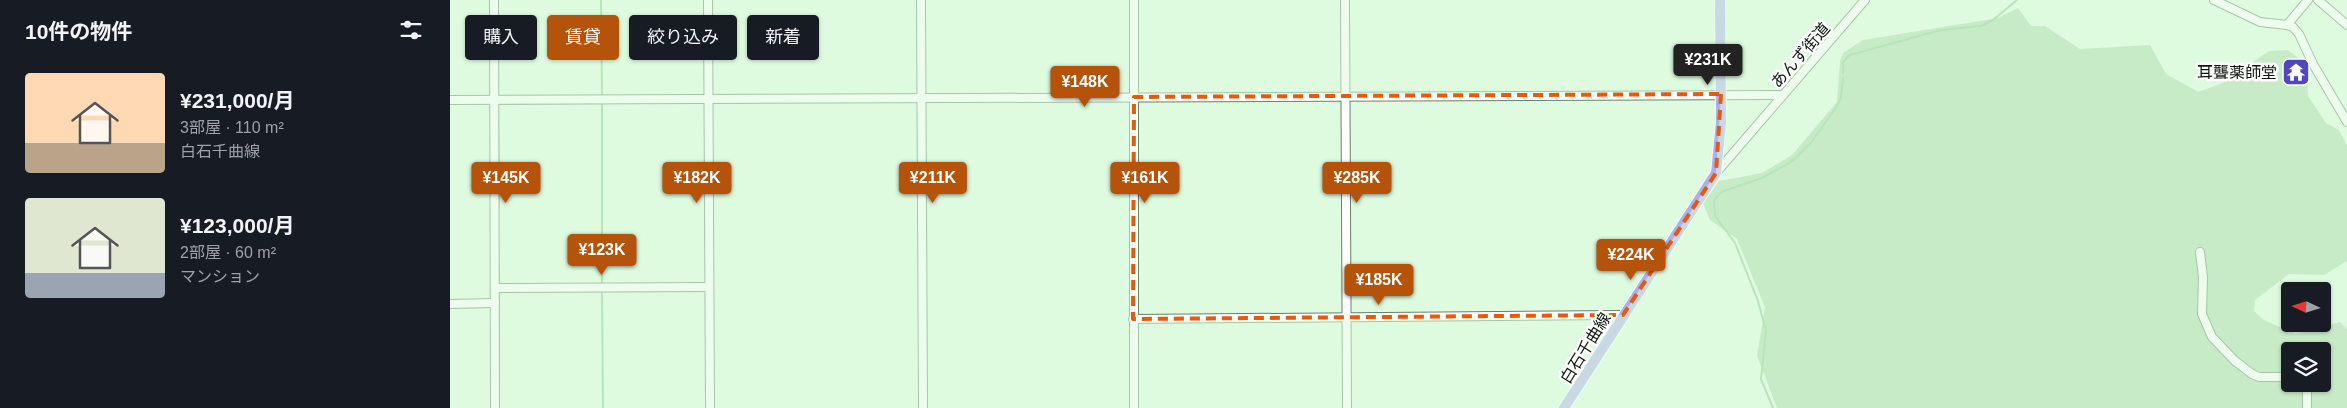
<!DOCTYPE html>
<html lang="ja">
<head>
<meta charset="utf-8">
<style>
	:root { --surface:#171b24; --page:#20242c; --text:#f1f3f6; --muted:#9ea1a6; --accent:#b45309 }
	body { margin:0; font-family:Arial,"Noto Sans JP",sans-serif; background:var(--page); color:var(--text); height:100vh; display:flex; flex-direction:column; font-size:19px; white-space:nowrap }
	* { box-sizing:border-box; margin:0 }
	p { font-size:16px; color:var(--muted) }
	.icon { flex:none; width:28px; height:28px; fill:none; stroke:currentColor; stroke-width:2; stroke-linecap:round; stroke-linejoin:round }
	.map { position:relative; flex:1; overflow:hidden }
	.panel { display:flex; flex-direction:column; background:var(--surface); width:450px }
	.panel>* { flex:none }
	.guide { position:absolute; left:15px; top:15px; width:475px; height:45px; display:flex; gap:10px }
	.needle { width:32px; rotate:274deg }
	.controls { position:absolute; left:1831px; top:282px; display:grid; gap:10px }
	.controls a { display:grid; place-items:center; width:50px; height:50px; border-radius:5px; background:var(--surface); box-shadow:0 1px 4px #0004; font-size:25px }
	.price { position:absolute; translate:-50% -42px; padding:0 11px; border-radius:5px; background:var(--accent); color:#fff; font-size:16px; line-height:32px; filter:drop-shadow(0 1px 2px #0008) }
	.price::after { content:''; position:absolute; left:50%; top:30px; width:15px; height:11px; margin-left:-8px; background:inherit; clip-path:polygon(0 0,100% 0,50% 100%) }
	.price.selected { background:#222; color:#fff }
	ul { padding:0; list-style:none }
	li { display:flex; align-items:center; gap:15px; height:125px; padding:0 25px }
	li span { display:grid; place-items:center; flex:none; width:140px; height:100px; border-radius:5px; color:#555 }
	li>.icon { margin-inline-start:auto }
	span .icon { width:60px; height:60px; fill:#fffc; stroke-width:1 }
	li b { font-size:21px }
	h2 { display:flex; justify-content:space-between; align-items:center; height:60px; padding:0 25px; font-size:21px }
	.tag { padding:0 18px; border-radius:5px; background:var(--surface); box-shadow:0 1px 4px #0004; font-size:18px; line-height:45px }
	.tag.selected { background:var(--accent); color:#fff }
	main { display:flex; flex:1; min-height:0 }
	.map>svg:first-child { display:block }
	.green { fill:#aad6ac; fill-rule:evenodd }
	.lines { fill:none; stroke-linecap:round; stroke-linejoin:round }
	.stream { stroke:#88cb8c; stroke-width:2 }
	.minor-casing { stroke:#688269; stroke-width:10 }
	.major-casing { stroke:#fff; stroke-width:12 }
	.minor { stroke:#fff; stroke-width:8 }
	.major { stroke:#afb0eb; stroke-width:10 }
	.marked { fill:none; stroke:#e8590c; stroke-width:4; stroke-dasharray:10 6; stroke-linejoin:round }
	.labels { text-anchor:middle; stroke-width:5; stroke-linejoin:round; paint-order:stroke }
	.street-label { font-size:16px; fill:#0d170e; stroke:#fefefe }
	.poi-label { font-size:16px; fill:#0d170e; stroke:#fefefe; text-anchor:end }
</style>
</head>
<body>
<main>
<section class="panel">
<h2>10件の物件<svg class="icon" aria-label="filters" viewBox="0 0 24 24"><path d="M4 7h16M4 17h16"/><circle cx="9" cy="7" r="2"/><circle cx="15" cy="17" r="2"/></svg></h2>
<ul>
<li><span style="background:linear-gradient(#ffd9b3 70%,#b9a48a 0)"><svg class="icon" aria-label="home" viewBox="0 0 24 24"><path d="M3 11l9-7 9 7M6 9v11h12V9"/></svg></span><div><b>¥231,000/月</b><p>3部屋 · 110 m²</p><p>白石千曲線</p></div></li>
<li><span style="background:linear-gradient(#dfe7d0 75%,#9aa5b1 0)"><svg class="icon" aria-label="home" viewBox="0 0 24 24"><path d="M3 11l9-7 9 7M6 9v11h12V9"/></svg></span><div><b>¥123,000/月</b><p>2部屋 · 60 m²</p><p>マンション</p></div></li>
</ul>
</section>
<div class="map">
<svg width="1897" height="408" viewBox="0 0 1897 408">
	<rect width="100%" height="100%" fill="#defbdf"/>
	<path class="green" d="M1568,8L1581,26H1595L1630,49L1700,45L1716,74L1748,92L1773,83L1819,51L1838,50L1851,60L1857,77L1858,96L1876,123L1889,130L1897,146V261L1874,275L1839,274L1805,300L1804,311L1814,320L1846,334L1890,322L1897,329V408H1327L1307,356L1315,307L1287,239L1260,220L1253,203L1269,181L1312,173L1342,155L1387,102L1390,61L1393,53L1413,40L1548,18ZM1840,351H1872V384H1840Z"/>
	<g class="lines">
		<g class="stream">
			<path d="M151,0L152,96"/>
			<path d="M48,48V93"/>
			<path d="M1393,73V62L1400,55L1491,30L1531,26L1543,20L1567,0"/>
			<path d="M49,180L48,104L152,103V285"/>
			<path d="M48,213L50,189"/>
			<path d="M48,243L49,283"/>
			<path d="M152,291L153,408"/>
			<path d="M49,293V408"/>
			<path d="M1323,408L1311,379L1316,331L1308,301L1285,243L1265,216L1264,201L1271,192L1312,178L1341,162L1360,144L1387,106L1391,97L1393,78"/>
		</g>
		<g class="minor-casing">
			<g id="minor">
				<path d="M44,0L45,408"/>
				<path d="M258,0L260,408"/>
				<path d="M471,0L473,408"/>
				<path d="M895,0L897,408"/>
				<path d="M1764,0L1810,22L1837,25L1843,27L1849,34L1863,64L1897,122"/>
				<path d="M1868,0L1897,25"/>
				<path d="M1837,25L1858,0"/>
				<path d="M0,100L1333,95"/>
				<path d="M1266,173L1415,0"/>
				<path d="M1750,252L1753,277L1752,314L1762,337L1785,361L1802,374L1809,377H1840"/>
				<path d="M45,288L259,287"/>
				<path d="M0,304L45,303"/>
				<path d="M683,319L1173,315"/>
				<path d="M1853,384L1857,392V408"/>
				<path d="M684,408V0"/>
			</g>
		</g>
		<g class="major-casing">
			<path id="major" d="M1114,408L1266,173L1271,122L1270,0"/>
		</g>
		<use href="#minor" class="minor"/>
		<use href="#major" class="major"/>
	</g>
	<path d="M0 0H1897V408H0ZM1271,94L1266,173L1173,315L683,319L684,97Z" fill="#defbdf" fill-opacity=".55" fill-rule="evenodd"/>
	<path class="marked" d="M1271,94L1266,173L1173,315L683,319L684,97Z"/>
	<defs>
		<g id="temple-square" transform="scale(1.4375)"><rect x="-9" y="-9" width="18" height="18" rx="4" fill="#4f47be" stroke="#fefefe"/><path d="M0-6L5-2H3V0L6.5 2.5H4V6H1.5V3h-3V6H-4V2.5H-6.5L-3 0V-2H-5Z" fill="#fff"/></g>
	</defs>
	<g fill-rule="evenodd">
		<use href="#temple-square" x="1846" y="72"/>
	</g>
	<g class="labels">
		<g class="street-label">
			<text transform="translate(1350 55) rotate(-49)" y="6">あんず街道</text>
			<text transform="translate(1135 348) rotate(-58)" y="6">白石千曲線</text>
		</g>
		<g class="poi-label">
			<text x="1827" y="78">耳聾薬師堂</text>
		</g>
	</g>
</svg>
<div class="controls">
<a><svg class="needle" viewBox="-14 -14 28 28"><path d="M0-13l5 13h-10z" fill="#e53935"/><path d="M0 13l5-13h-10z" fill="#9ea1a6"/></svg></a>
<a><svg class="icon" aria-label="layers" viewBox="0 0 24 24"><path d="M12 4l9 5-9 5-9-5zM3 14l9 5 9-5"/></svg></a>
</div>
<b class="price selected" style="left:1258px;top:86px">¥231K</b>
<b class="price" style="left:635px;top:108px">¥148K</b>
<b class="price" style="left:56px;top:204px">¥145K</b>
<b class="price" style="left:247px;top:204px">¥182K</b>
<b class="price" style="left:483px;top:204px">¥211K</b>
<b class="price" style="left:695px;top:204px">¥161K</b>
<b class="price" style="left:907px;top:204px">¥285K</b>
<b class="price" style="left:152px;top:276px">¥123K</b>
<b class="price" style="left:1181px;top:281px">¥224K</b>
<b class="price" style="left:929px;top:306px">¥185K</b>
<div class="guide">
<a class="tag">購入</a>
<a class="tag selected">賃貸</a>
<a class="tag">絞り込み</a>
<a class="tag">新着</a>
</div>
</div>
</main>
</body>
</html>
